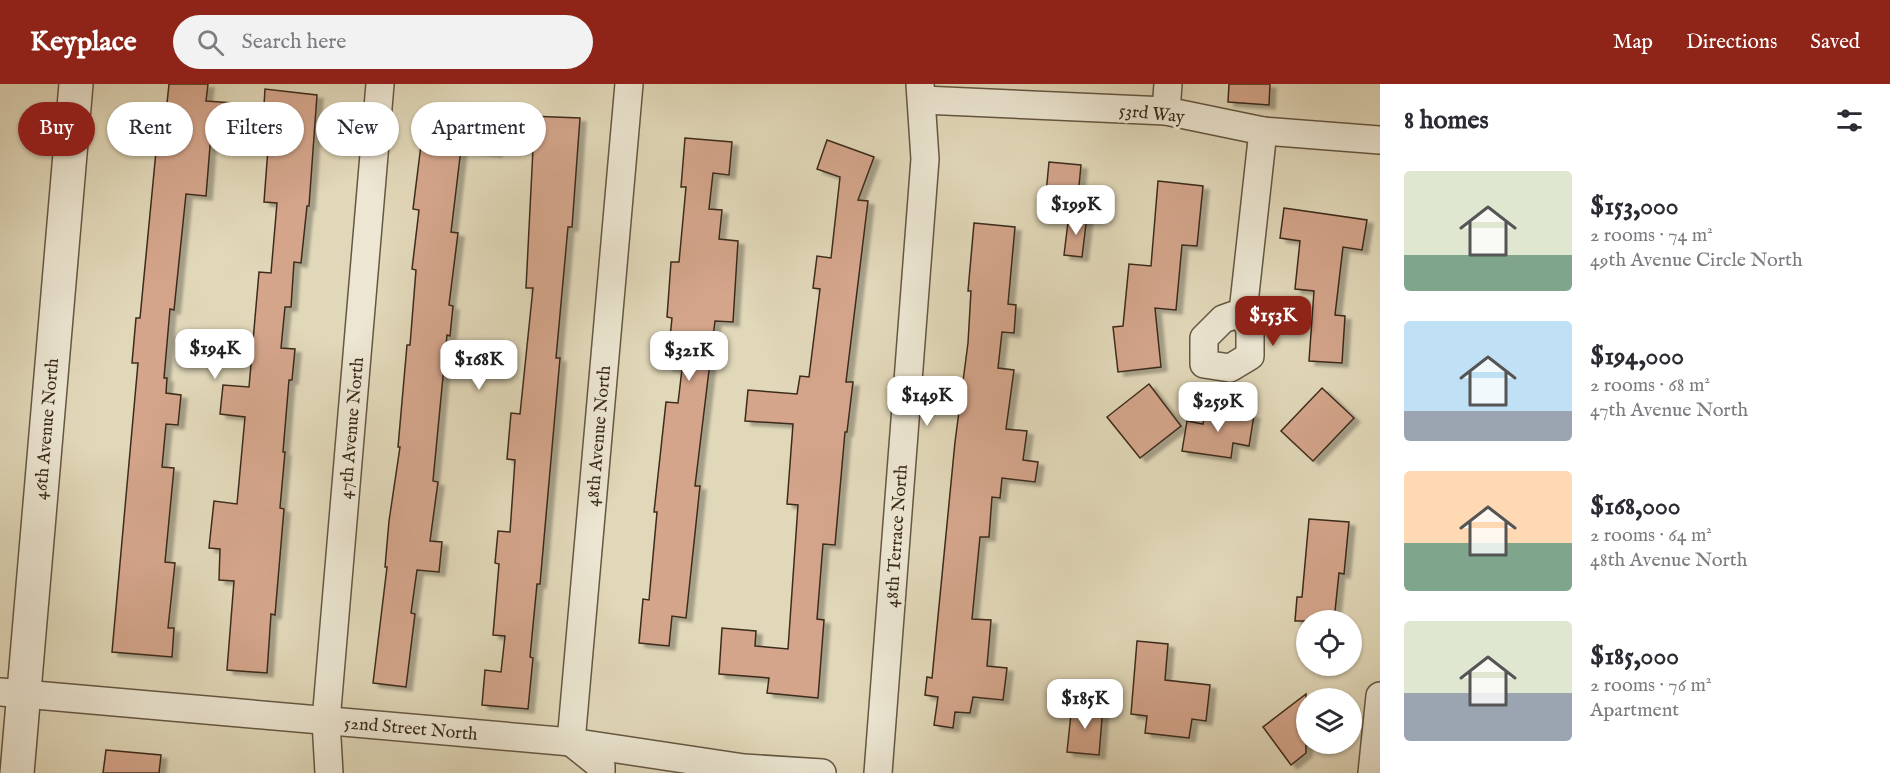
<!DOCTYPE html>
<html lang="en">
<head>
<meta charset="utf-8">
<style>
	:root { --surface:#fff; --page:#f2f2f3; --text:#2b2b33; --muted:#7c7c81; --accent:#8f2418 }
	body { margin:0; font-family:"IM FELL English",serif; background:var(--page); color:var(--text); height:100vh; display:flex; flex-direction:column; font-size:22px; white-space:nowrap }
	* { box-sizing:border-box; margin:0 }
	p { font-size:20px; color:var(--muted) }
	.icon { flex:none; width:33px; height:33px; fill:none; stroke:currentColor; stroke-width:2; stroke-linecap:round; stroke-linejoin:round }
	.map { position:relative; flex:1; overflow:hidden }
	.details { display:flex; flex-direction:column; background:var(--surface); width:510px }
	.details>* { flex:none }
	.banner { position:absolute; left:18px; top:18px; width:570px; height:54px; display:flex; gap:12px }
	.fabs { position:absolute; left:1296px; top:526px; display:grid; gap:12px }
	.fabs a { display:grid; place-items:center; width:66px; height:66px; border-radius:50%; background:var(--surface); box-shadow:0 2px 4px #0004; font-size:30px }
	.price { position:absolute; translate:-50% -51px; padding:0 14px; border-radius:12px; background:#fff; color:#222; font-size:20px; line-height:39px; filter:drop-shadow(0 2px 3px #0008) }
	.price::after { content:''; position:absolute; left:50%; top:36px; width:18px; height:14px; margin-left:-9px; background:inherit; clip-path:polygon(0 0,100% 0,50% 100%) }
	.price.on { background:var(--accent); color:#fff }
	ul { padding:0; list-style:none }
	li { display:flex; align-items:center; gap:18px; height:150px; padding:0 24px }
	li span { display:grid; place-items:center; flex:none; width:168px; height:120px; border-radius:6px; color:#555 }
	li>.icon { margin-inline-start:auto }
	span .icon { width:72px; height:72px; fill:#fffc; stroke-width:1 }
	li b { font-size:26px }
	h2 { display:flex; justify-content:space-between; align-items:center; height:72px; padding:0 24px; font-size:26px }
	.tag { padding:0 21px; border-radius:27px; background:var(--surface); box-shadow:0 2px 4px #0004; font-size:21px; line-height:54px }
	.tag.on { background:var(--accent); color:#fff }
	header { display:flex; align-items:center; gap:36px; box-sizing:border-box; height:84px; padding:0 30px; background:var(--accent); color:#fff }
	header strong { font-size:28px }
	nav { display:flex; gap:33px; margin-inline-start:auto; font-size:21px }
	.search { width:420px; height:54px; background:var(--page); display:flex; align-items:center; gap:15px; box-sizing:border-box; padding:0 21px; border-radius:33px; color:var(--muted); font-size:22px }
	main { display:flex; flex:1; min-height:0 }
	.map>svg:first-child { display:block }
	.building { fill:#d4a58b; stroke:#3c2c1b; stroke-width:1.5; filter:url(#shadow) }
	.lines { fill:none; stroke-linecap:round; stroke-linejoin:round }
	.minor-casing { stroke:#655742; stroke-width:30 }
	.tertiary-casing { stroke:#655742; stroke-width:36 }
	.minor { stroke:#ece6d2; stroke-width:27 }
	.tertiary { stroke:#ece6d2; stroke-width:33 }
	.labels { text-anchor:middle; stroke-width:6; stroke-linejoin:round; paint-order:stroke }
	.street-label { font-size:18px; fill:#3c2c1b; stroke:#ece6d2 }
</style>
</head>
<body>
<header>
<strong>Keyplace</strong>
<div class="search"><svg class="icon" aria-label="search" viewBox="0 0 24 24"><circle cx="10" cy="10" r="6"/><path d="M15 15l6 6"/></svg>Search here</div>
<nav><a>Map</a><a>Directions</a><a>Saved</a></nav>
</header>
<main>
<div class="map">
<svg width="1380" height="689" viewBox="0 0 1380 689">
	<defs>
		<filter id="shadow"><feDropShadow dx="6" dy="4" stdDeviation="1.5" flood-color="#0004"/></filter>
	</defs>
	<rect width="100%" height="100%" fill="#e1d8b9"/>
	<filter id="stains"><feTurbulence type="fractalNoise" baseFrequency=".00333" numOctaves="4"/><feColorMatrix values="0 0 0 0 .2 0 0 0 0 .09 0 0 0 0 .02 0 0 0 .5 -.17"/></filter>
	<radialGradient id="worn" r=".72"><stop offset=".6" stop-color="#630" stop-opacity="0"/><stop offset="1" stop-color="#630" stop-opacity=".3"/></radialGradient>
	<g class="building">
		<path d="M169,0H208L206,17L264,21L265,5L317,11L309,122H307L301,179L294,178L291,223H285L281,264L295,265L292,296H289L283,368H285L280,424L284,425L275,531L271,530L267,589L227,586L234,497L219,496L220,465L209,464L214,417L237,420L245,333L220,330L223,301L249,303L259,188L271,189L277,119L264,118L269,51L232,48V51L211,50L206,112L186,110L174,226L170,225L164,294H167L166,309L181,311L178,341L166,340L162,383L174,384L165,478L175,479L168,544H174L172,573L112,568L138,279H132L136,234H140L157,57L163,58Z"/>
		<path d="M1229,0H1270L1269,21L1228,18Z"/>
		<path d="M425,29L528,39L529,32L580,34L572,143H568L556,274H560L540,500H537L530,573L533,574L528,625L482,621L485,586L501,588L505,552L493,551L499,480L495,479L498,447L510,448L515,376L507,375L511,329L520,330L533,204H526L533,65L496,63V69L461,65L451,148L458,149L449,221L453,222L450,252L447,251L433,397L438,398L430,457L442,458L439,488L417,486L411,529L415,530L406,603L373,599L387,483H385L389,437L400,363H398L407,261H410L416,186L412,185L419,126L413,125Z"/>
		<path d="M685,54L732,58L729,91L713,89L709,125L722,126L719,155L738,157L733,238L715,237L695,402H700L686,534L672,532L669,562L639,559L643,515L649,516L657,428H654L666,318L678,319L682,285L667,283L672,234L667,233L671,178H679L686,103H681Z"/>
		<path d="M827,56L874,73L858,116L868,117L846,298H853L847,348H845L835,461L823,460L817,535L824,536L818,614L767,609L769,594L719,590L722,544L756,547L755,562L788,565L798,421L787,420L793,340L745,337L748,306L797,310L800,292L809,293L820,205L813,204L817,172L831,174L840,93L817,85Z"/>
		<path d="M1049,78L1081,81L1077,123L1045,120Z"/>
		<path d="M1158,97L1203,102L1197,162L1182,161L1176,226L1155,224L1161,283L1118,288L1113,243L1123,242L1129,180L1151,182Z"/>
		<path d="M1284,124L1367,136L1362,166L1343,163L1335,231L1345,232L1342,279L1309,277L1314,207L1295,205L1300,157L1280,154Z"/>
		<path d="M1069,130L1087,132L1082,173L1064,171Z"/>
		<path d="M974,139L1015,143L1008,220L1016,221L1014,249L1002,248L998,284L1014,286L1006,345L1027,347L1023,376L1038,378L1035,398L1002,394L1000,414L992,413L989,453H980L972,535L991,536L987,582L1007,584L1003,616L973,613L970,629L955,628L953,644L934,641L938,613L925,611L927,593L932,594L955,358L968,259L971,207H968Z"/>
		<path d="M1149,300L1181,342L1140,374L1107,333Z"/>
		<path d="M1322,304L1354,334L1313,377L1281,347Z"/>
		<path d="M1205,324L1254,331L1249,362L1233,359L1231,374L1182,367L1187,337L1203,340Z"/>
		<path d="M1309,435L1349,438L1344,490L1339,489L1334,537H1295L1297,513H1302Z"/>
		<path d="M1137,557L1168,560L1165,596L1210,601L1206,637L1192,635L1189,654L1145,649L1147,632L1131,630Z"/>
		<path d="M1306,610V669L1291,681L1263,643Z"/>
		<path d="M1072,620L1103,623L1099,671L1067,668Z"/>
		<path d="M106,666L161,671L159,689H103Z"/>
	</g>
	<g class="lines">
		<g class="minor-casing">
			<g id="minor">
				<path d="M923,16L1166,27L1263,47L1380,56"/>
				<path d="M1166,27L1168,0"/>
				<path d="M1243,228L1223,235L1204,254V280L1230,284L1250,272V246L1243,228L1263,47"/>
				<path d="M0,608L571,658L744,684L822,689"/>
				<path d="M329,689L326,637L380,0"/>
				<path d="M601,689V682L571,658L629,0"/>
				<path d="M878,689L925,75L920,0"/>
				<path d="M1372,689L1380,612"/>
			</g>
		</g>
		<g class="tertiary-casing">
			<path id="tertiary" d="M17,689L76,0"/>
		</g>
		<use href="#minor" class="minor"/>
		<use href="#tertiary" class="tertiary"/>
	</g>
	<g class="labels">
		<g class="street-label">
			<text transform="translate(1152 29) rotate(6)" y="6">53rd Way</text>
			<text transform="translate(351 344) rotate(-85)" y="6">47th Avenue North</text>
			<text transform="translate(46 345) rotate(-85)" y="6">46th Avenue North</text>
			<text transform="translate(598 352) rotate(-85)" y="6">48th Avenue North</text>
			<text transform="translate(896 452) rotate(-86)" y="6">48th Terrace North</text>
			<text transform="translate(411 644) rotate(5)" y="6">52nd Street North</text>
		</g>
	</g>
	<rect width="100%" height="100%" filter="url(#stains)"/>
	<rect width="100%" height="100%" fill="url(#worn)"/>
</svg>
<div class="fabs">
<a><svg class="icon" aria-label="locate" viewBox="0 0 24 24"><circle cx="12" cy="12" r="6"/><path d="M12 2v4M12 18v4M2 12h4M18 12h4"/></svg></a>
<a><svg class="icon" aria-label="layers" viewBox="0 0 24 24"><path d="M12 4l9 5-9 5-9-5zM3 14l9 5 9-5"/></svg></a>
</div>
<b class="price" style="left:1076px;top:152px">$199K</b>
<b class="price on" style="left:1273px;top:263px">$153K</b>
<b class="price" style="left:215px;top:296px">$194K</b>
<b class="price" style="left:689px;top:298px">$321K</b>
<b class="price" style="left:479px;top:307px">$168K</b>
<b class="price" style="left:927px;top:343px">$149K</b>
<b class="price" style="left:1218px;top:349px">$259K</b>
<b class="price" style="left:1085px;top:646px">$185K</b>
<div class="banner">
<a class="tag on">Buy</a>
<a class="tag">Rent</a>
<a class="tag">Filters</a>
<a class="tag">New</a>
<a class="tag">Apartment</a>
</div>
</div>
<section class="details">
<h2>8 homes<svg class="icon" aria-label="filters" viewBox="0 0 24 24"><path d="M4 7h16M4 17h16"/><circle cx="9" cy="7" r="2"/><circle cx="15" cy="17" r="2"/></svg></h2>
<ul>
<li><span style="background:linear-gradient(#dfe7d0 70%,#7fa58c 0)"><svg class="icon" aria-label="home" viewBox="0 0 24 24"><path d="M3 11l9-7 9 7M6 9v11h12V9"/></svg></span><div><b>$153,000</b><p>2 rooms · 74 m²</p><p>49th Avenue Circle North</p></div></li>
<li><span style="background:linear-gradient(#bfe0f5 75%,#9aa5b1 0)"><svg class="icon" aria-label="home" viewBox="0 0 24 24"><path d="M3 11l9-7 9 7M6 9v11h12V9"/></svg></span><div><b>$194,000</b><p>2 rooms · 68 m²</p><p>47th Avenue North</p></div></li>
<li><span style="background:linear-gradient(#ffd9b3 60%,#7fa58c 0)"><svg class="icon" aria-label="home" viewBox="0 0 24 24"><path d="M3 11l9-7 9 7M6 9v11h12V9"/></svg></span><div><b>$168,000</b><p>2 rooms · 64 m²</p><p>48th Avenue North</p></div></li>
<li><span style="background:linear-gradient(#dfe7d0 60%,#9aa5b1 0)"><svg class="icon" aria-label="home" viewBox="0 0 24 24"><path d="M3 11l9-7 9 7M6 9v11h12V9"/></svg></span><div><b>$185,000</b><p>2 rooms · 76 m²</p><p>Apartment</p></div></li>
</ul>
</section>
</main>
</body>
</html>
